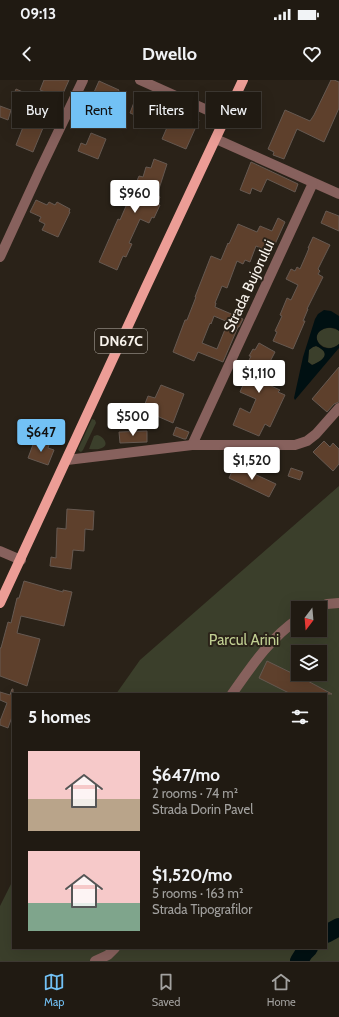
<!DOCTYPE html>
<html lang="en">
<head>
<meta charset="utf-8">
<style>
	:root { --surface:#201a12; --page:#28231b; --text:#f1f3f6; --muted:#a2a19f; --line:#3d3832; --accent:#72c1f5 }
	body { margin:0; font-family:Cabin,sans-serif; background:var(--page); color:var(--text); height:100vh; display:flex; flex-direction:column; font-size:15px; white-space:nowrap }
	* { box-sizing:border-box; margin:0 }
	p { font-size:13px; color:var(--muted) }
	.icon { flex:none; width:22px; height:22px; fill:none; stroke:currentColor; stroke-width:2; stroke-linecap:round; stroke-linejoin:round }
	.map { position:relative; flex:1; overflow:hidden }
	.drawer { position:absolute; left:12px; top:613px; width:315px; height:256px; display:flex; flex-direction:column; background:var(--surface); border-radius:0px; box-shadow:0 4px 16px #0002,0 0 0 1px var(--line) }
	.drawer>* { flex:none }
	.top-card { position:absolute; left:12px; top:12px; width:315px; height:36px; display:flex; gap:8px }
	.needle { width:26px; rotate:196deg }
	.tools { position:absolute; left:291px; top:521px; display:grid; gap:8px }
	.tools a { display:grid; place-items:center; width:36px; height:36px; border-radius:0px; background:var(--surface); box-shadow:0 4px 16px #0002,0 0 0 1px var(--line); font-size:20px }
	.price { position:absolute; translate:-50% -34px; padding:0 9px; border-radius:4px; background:#fff; color:#222; font-size:13px; line-height:26px; filter:drop-shadow(0 1px 2px #0008) }
	.price::after { content:''; position:absolute; left:50%; top:24px; width:12px; height:9px; margin-left:-6px; background:inherit; clip-path:polygon(0 0,100% 0,50% 100%) }
	.price.current { background:var(--accent); color:#111 }
	ul { padding:0; list-style:none }
	li { display:flex; align-items:center; gap:12px; height:100px; padding:0 16px }
	li span { display:grid; place-items:center; flex:none; width:112px; height:80px; border-radius:0px; color:#555 }
	li>.icon { margin-inline-start:auto }
	span .icon { width:48px; height:48px; fill:#fffc; stroke-width:1 }
	li b { font-size:17px }
	h2 { display:flex; justify-content:space-between; align-items:center; height:48px; padding:0 16px; font-size:17px }
	.pill { padding:0 14px; border-radius:0px; background:var(--surface); box-shadow:0 4px 16px #0002,0 0 0 1px var(--line); font-size:14px; line-height:36px }
	.pill.current { background:var(--accent); color:#111 }
	.status { display:flex; justify-content:space-between; align-items:center; height:28px; padding:0 20px; background:var(--surface); direction:ltr }
	.status svg { height:11px; fill:currentColor }
	header { display:flex; justify-content:space-between; align-items:center; height:52px; padding:0 16px; background:var(--surface); font-size:18px; font-weight:700 }
	.dock { display:flex; justify-content:space-around; align-items:center; height:56px; border-top:1px solid var(--line); background:var(--surface); font-size:11px; color:var(--muted) }
	.dock a { display:grid; justify-items:center; gap:2px }
	.dock .current { color:var(--accent) }
	.map>svg:first-child { display:block }
	.green { fill:#3b3f2b; fill-rule:evenodd }
	.water { fill:#001012; fill-rule:evenodd }
	.lines { fill:none; stroke-linecap:round; stroke-linejoin:round }
	.river { stroke:#001012; stroke-width:18 }
	.building { fill:#5e402c; stroke:#665951; fill-rule:evenodd }
	.minor { stroke:#87615d; stroke-width:10 }
	.primary { stroke:#ec9d96; stroke-width:10 }
	.labels { text-anchor:middle; stroke-width:4; stroke-linejoin:round; paint-order:stroke }
	.shield { fill:#2a2218; stroke:#bab4ac; stroke-width:1 }
	.shield-label { font-size:14px; font-weight:bold; fill:#f8f3ec }
	.street-label { font-size:15px; fill:#f8f3ec; stroke:#2a2218 }
	.park-label { font-size:15px; fill:#c1cf92; stroke:#2a2218 }
</style>
</head>
<body>
<div class="status"><b>09:13</b><svg viewBox="0 0 49 12"><path d="M0 12V9h3v3zM5 12V6h3v6zM10 12V3h3v9zM15 12V0h3v12zM26 1h20v11H26zM47 4h2v5h-2z"/></svg></div>
<header><svg class="icon" aria-label="back" viewBox="0 0 24 24"><path d="M15 5l-7 7 7 7"/></svg>Dwello<svg class="icon" aria-label="heart" viewBox="0 0 24 24"><path d="M12 20l-8-8c-3-5 5-10 8-4 3-6 11-1 8 4z"/></svg></header>
<div class="map">
<svg width="339" height="881" viewBox="0 0 339 881">
	<rect width="100%" height="100%" fill="#2a2218"/>
	<g class="green">
		<path d="M331,248L338,250L339,251V264C325,276 308,257 322,250C324,248 328,248 331,248Z"/>
		<path d="M316,266C333,273 323,281 312,285L308,282L309,269L313,267Z"/>
		<path d="M92,339L95,340L96,343L83,370L81,372L79,371L78,369Z"/>
		<path d="M97,355C103,356 110,365 102,368C98,370 93,369 89,369L94,356Z"/>
		<path d="M339,406V881H0V826L13,800V868H326V614H116L140,580ZM298,528H320V550H298ZM298,572H320V594H298Z"/>
	</g>
	<path class="water" d="M324,230L331,231L339,236V251C336,248 332,247 327,248C305,253 323,278 339,264V268L295,320L294,318L303,277L315,239L318,234ZM316,266C332,273 323,281 312,285L308,282L309,270L313,267Z"/>
	<g class="lines">
		<g class="river">
			<path d="M326,854L339,847"/>
			<path d="M299,881L304,873L309,868"/>
		</g>
	</g>
	<g class="building">
		<path d="M44,0H69L61,18L40,10Z"/>
		<path d="M331,0H334L339,2V28L324,62L297,49L284,79L273,75L274,72L268,69L285,30L310,41L314,35Z"/>
		<path d="M99,1L119,10L111,28L91,19Z"/>
		<path d="M16,9L25,13L23,20L13,16Z"/>
		<path d="M136,17L155,25L149,41L130,33Z"/>
		<path d="M32,22L58,32L53,46L45,43L33,72L16,65L27,37Z"/>
		<path d="M0,26L11,30L8,40L0,37Z"/>
		<path d="M175,29L199,40L186,69L162,59Z"/>
		<path d="M91,53L106,59L98,79L78,71L81,63L86,65Z"/>
		<path d="M154,79L167,84L157,115L160,117L157,124L160,125L154,138L152,137L149,143L140,139L129,163L132,164L126,177L123,176L117,190L99,182L118,139L120,140L139,96L143,97L146,87L151,88Z"/>
		<path d="M251,82L298,104L295,112L267,99L261,112L252,108L250,114L240,110Z"/>
		<path d="M36,120L47,125L49,122L55,125L57,122L70,129L69,132H70L58,157L42,150L45,144L39,141L41,137L30,132Z"/>
		<path d="M326,131L339,136V151L321,143Z"/>
		<path d="M278,138L285,142L271,173L256,166L250,182L245,180L243,184L237,181L227,208L222,206L215,223H216L215,227L243,239L239,247H238L223,282L198,272L194,281L173,272L185,240H187L196,217H195L211,176L221,180L228,163L229,164L238,144L257,152L260,146L272,151ZM214,236L228,242L217,269L202,263L210,243L211,244Z"/>
		<path d="M313,157L330,165L318,189L320,191L318,194L323,197L307,229H308L303,241H305L293,269L273,261L277,252L275,251L282,236L280,235L287,218L291,220L298,205L286,199L291,189L295,191L297,187L300,189L307,173L309,168H308Z"/>
		<path d="M259,263L275,272L260,301L280,310L278,312L285,315L270,347L265,344L259,356L233,345L240,328L250,333L256,319L240,312L250,289L246,287L251,276H249L253,269L255,270Z"/>
		<path d="M339,287V322L334,324L327,332L312,319Z"/>
		<path d="M161,305L184,314L173,343L150,333V332L143,329L148,316L155,318Z"/>
		<path d="M176,347L189,352L186,359H184L173,355Z"/>
		<path d="M147,351V362L120,363L119,352Z"/>
		<path d="M42,360L50,362L48,368L54,370L48,385L28,378L34,362L41,365Z"/>
		<path d="M324,361L330,367L333,363L339,369V384L333,391L313,372Z"/>
		<path d="M235,385L276,404L269,417L229,398Z"/>
		<path d="M291,388L303,392L300,400L288,396Z"/>
		<path d="M67,429L94,431L93,450L85,449L84,471L73,470L71,489L50,486L51,477L56,478L57,448L66,449Z"/>
		<path d="M24,501L63,512V510L72,512L64,546L21,536L17,553L40,559L27,606L0,596V568H1L8,542L11,543L17,518H19Z"/>
		<path d="M267,581L304,599L332,614H291L259,598Z"/>
		<path d="M12,609H13V634L8,648L0,645V641L7,623L0,620V612L10,615Z"/>
	</g>
	<g class="lines">
		<g class="minor">
			<path d="M140,0L225,38"/>
			<path d="M216,59L339,114"/>
			<path d="M0,177L39,92L83,0"/>
			<path d="M192,365L313,103"/>
			<path d="M67,380L192,365H295L307,361L316,354L339,328"/>
			<path d="M0,471L21,480"/>
			<path d="M319,528L327,524L339,523"/>
			<path d="M232,614C251,587 270,558 298,539"/>
			<path d="M95,881L108,875L115,868"/>
		</g>
		<path class="primary" d="M0,523L146,207L243,0"/>
	</g>
	<g class="labels">
		<rect class="shield" x="95" y="249" width="52" height="24" rx="3"/>
		<g class="shield-label">
			<text x="121" y="266">DN67C</text>
		</g>
		<g class="street-label">
			<text transform="translate(249 206) rotate(-65)" y="5">Strada Bujorului</text>
		</g>
		<g class="park-label">
			<text x="244" y="565">Parcul Arini</text>
		</g>
	</g>
</svg>
<div class="tools">
<a><svg class="needle" viewBox="-14 -14 28 28"><path d="M0-13l5 13h-10z" fill="#e53935"/><path d="M0 13l5-13h-10z" fill="#a2a19f"/></svg></a>
<a><svg class="icon" aria-label="layers" viewBox="0 0 24 24"><path d="M12 4l9 5-9 5-9-5zM3 14l9 5 9-5"/></svg></a>
</div>
<b class="price" style="left:135px;top:134px">$960</b>
<b class="price" style="left:259px;top:314px">$1,110</b>
<b class="price" style="left:133px;top:357px">$500</b>
<b class="price current" style="left:41px;top:373px">$647</b>
<b class="price" style="left:252px;top:401px">$1,520</b>
<div class="top-card">
<a class="pill">Buy</a>
<a class="pill current">Rent</a>
<a class="pill">Filters</a>
<a class="pill">New</a>
</div>
<section class="drawer">
<h2>5 homes<svg class="icon" aria-label="filters" viewBox="0 0 24 24"><path d="M4 7h16M4 17h16"/><circle cx="9" cy="7" r="2"/><circle cx="15" cy="17" r="2"/></svg></h2>
<ul>
<li><span style="background:linear-gradient(#f6c9c9 60%,#b9a48a 0)"><svg class="icon" aria-label="home" viewBox="0 0 24 24"><path d="M3 11l9-7 9 7M6 9v11h12V9"/></svg></span><div><b>$647/mo</b><p>2 rooms · 74 m²</p><p>Strada Dorin Pavel</p></div></li>
<li><span style="background:linear-gradient(#f6c9c9 65%,#7fa58c 0)"><svg class="icon" aria-label="home" viewBox="0 0 24 24"><path d="M3 11l9-7 9 7M6 9v11h12V9"/></svg></span><div><b>$1,520/mo</b><p>5 rooms · 163 m²</p><p>Strada Tipografilor</p></div></li>
</ul>
</section>
</div>
<nav class="dock">
<a class="current"><svg class="icon" aria-label="map" viewBox="0 0 24 24"><path d="M3 6l6-2 6 2 6-2v14l-6 2-6-2-6 2zM9 4v14M15 6v14"/></svg>Map</a>
<a><svg class="icon" aria-label="saved" viewBox="0 0 24 24"><path d="M7 4h10v16l-5-4-5 4z"/></svg>Saved</a>
<a><svg class="icon" aria-label="home" viewBox="0 0 24 24"><path d="M3 11l9-7 9 7M6 9v11h12V9"/></svg>Home</a>
</nav>
</body>
</html>
